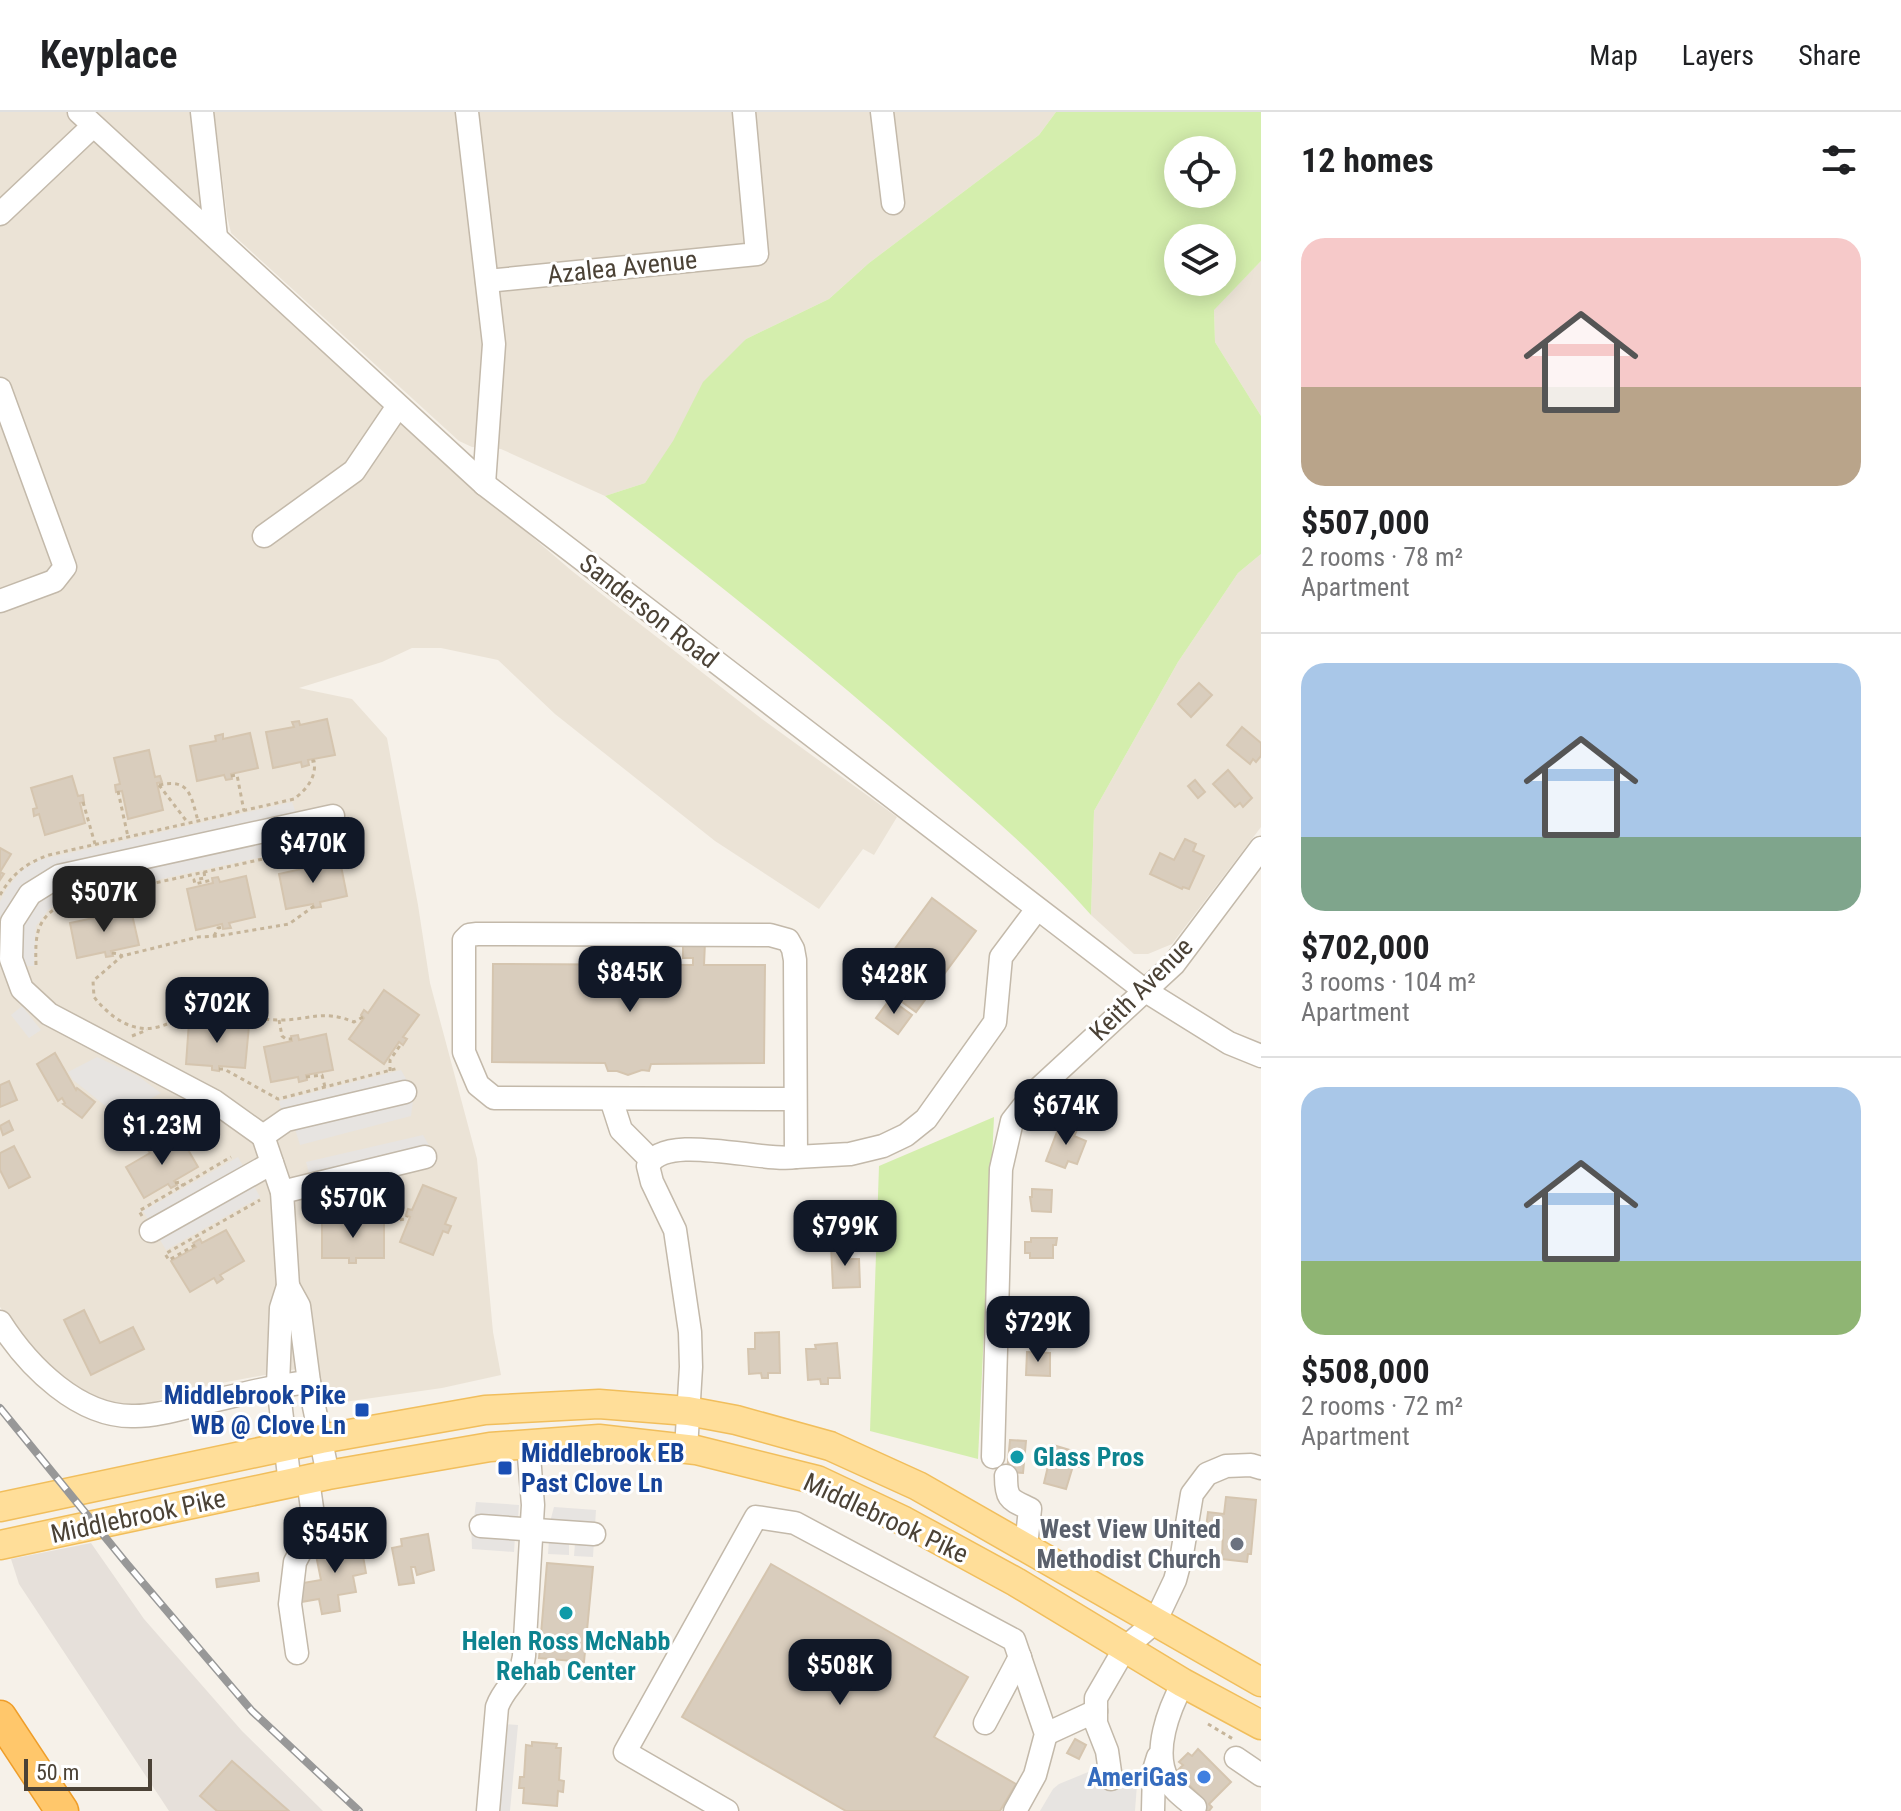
<!DOCTYPE html>
<html lang="en">
<head>
<meta charset="utf-8">
<style>
	:root { --surface:#fff; --page:#f2f2f2; --text:#202124; --muted:#757577; --line:#e0e0e0; --accent:#111827 }
	body { margin:0; font-family:"Roboto Condensed",sans-serif; background:var(--page); color:var(--text); height:100vh; display:flex; flex-direction:column; font-size:30px; white-space:nowrap }
	* { box-sizing:border-box; margin:0 }
	p { font-size:26px; color:var(--muted) }
	.icon { flex:none; width:44px; height:44px; fill:none; stroke:currentColor; stroke-width:2; stroke-linecap:round; stroke-linejoin:round }
	.map { position:relative; flex:1; overflow:hidden }
	.details { display:flex; flex-direction:column; background:var(--surface); width:640px }
	.details>* { flex:none }
	.buttons { position:absolute; left:1164px; top:24px; display:grid; gap:16px }
	.buttons a { display:grid; place-items:center; width:72px; height:72px; border-radius:50%; background:var(--surface); box-shadow:0 4px 20px #0003; font-size:40px }
	.scale { position:absolute; left:24px; bottom:20px; width:128px; box-sizing:border-box; padding-left:8px; border:4px solid #4b4236; border-top:0; font-size:22px; line-height:28px; white-space:nowrap; color:#4b4236; -webkit-text-stroke:6px #fff; paint-order:stroke }
	.price { position:absolute; translate:-50% -68px; padding:0 18px; border-radius:16px; background:var(--accent); color:#fff; font-size:26px; line-height:52px; filter:drop-shadow(0 2px 4px #0008) }
	.price::after { content:''; position:absolute; left:50%; top:48px; width:24px; height:18px; margin-left:-12px; background:inherit; clip-path:polygon(0 0,100% 0,50% 100%) }
	.price.current { background:#222; color:#fff }
	ul { padding:0; list-style:none }
	li { display:grid; align-content:center; gap:16px; height:424px; padding:0 40px }
	li+li { border-top:2px solid var(--line) }
	li span { display:grid; place-items:center; height:248px; border-radius:24px; color:#555 }
	li>.icon { margin-inline-start:auto }
	span .icon { width:144px; height:144px; fill:#fffc; stroke-width:1 }
	li b { font-size:34px }
	h2 { display:flex; justify-content:space-between; align-items:center; height:96px; padding:0 40px; font-size:34px }
	header { display:flex; align-items:center; gap:48px; box-sizing:border-box; height:112px; padding:0 40px; background:var(--surface); border-bottom:2px solid var(--line) }
	header strong { font-size:38px }
	nav { display:flex; gap:44px; margin-inline-start:auto; font-size:28px }
	main { display:flex; flex:1; min-height:0 }
	.map>svg:first-child { display:block }
	.residential { fill:#ebe3d6 }
	.industrial { fill:#e6e0da }
	.green { fill:#d4eead; fill-rule:evenodd }
	.parking { fill:#e7e4e1 }
	.building { fill:#d9cdbd; stroke:#d5c5af; stroke-width:2 }
	.lines { fill:none; stroke-linecap:round; stroke-linejoin:round }
	.minor-casing { stroke:#c3b9aa; stroke-width:25 }
	.major-casing { stroke:#f1be5c; stroke-width:31 }
	.highway-casing { stroke:#ef9e2a; stroke-width:35 }
	.path { stroke:#c6b59a; stroke-width:3; stroke-dasharray:4 4; stroke-linecap:butt }
	.minor { stroke:#fff; stroke-width:22 }
	.major { stroke:#ffde99; stroke-width:28 }
	.highway { stroke:#ffc76b; stroke-width:32 }
	.rail-casing { stroke:#989898; stroke-width:8 }
	.rail { stroke:#fff; stroke-width:5; stroke-dasharray:15; stroke-linecap:butt }
	.transit-dot { fill:#1a4fb4; stroke:#fff; stroke-width:3 }
	.culture-dot { fill:#0f9aa8; stroke:#fff; stroke-width:3 }
	.worship-dot { fill:#6b7280; stroke:#fff; stroke-width:3 }
	.shop-dot { fill:#3f7fe0; stroke:#fff; stroke-width:3 }
	.labels { text-anchor:middle; stroke-width:6; stroke-linejoin:round; paint-order:stroke }
	.street-label { font-size:26px; fill:#4b4236; stroke:#fff }
	.transit-label { font-size:26px; font-weight:bold; fill:#164399; stroke:#fff; text-anchor:end }
	.culture-label { font-size:26px; font-weight:bold; fill:#0d838f; stroke:#fff; text-anchor:start }
	.worship-label { font-size:26px; font-weight:bold; fill:#5b616d; stroke:#fff; text-anchor:end }
	.shop-label { font-size:26px; font-weight:bold; fill:#366cbe; stroke:#fff; text-anchor:end }
</style>
</head>
<body>
<header>
<strong>Keyplace</strong>
<nav><a>Map</a><a>Layers</a><a>Share</a></nav>
</header>
<main>
<div class="map">
<svg width="1261" height="1699" viewBox="0 0 1261 1699">
	<rect width="100%" height="100%" fill="#f6f1e9"/>
	<g class="residential">
		<path d="M0,0H197L205,95L194,114L517,412L572,459L762,607L897,705L874,743L863,737L819,797L715,729L555,602L498,548L441,536H412L382,550L299,576L352,587L387,626L418,793L430,871L477,1047L493,1220L501,1263L442,1276L323,1293L313,1254L189,1277L146,1293H111L77,1281L32,1239L0,1195Z"/>
		<path d="M214,0H1056L1039,23L869,151L829,187L746,227L645,371L605,384L501,337L472,335L459,329L231,121L227,104Z"/>
		<path d="M1261,149V304L1215,230L1214,197Z"/>
		<path d="M1261,442V715L1172,832L1148,842H1134L1091,803L1094,699L1178,550L1238,461Z"/>
	</g>
	<path class="industrial" d="M91,1431L144,1507L242,1619L323,1699H169L19,1472L11,1447Z"/>
	<g class="green">
		<path d="M1056,0H1261V149L1214,198L1215,230L1261,304V442L1238,461L1178,550L1094,699L1091,803C1044,749 991,704 938,657C830,561 718,471 605,384L645,371L673,329L703,270L746,227L829,187L869,151L1039,23ZM1178,38H1222V82H1178ZM1178,126H1222V170H1178Z"/>
		<path d="M994,1005L978,1347L870,1319L879,1054Z"/>
	</g>
	<g class="parking">
		<path d="M292,690L308,735L65,788L49,797L36,814L34,854H0V790L5,779L21,759L39,748Z"/>
		<path d="M22,894L41,918L29,926L11,903Z"/>
		<path d="M97,945L138,964L161,981L119,1005L73,968L68,960Z"/>
		<path d="M401,958L414,981L411,1004L300,1033L295,1017L282,1001L279,989Z"/>
		<path d="M423,1023L433,1040L435,1053L401,1062L403,1074L319,1098L306,1050Z"/>
		<path d="M238,1045L260,1085L166,1138L143,1099Z"/>
		<path d="M476,1390L519,1393L518,1407L520,1409L525,1393L544,1394L543,1407L550,1410L554,1395L596,1398L593,1445L574,1444L575,1431H569V1443L548,1442L549,1428L515,1425L514,1440L472,1437L471,1407H474Z"/>
		<path d="M503,1612L518,1613L510,1699H495Z"/>
		<path d="M1098,1656L1138,1659L1135,1699H1040L1053,1677L1059,1672Z"/>
	</g>
	<g class="building">
		<path d="M1199,571L1212,583L1191,605L1178,592Z"/>
		<path d="M327,607L335,643L308,648L309,653L302,655L301,650L273,656L266,620L294,615L292,610L299,609L300,613Z"/>
		<path d="M1242,615L1261,631V644L1256,650L1253,647L1250,652L1227,633Z"/>
		<path d="M250,621L258,656L231,662L232,667L226,668L224,663L197,669L190,634L216,629L215,624L223,622V627Z"/>
		<path d="M149,638L155,665L160,664L162,670L157,671L163,698L128,707L122,679L116,680L115,673L120,672L114,646Z"/>
		<path d="M1228,658L1252,686L1243,695L1240,691L1235,695L1213,672Z"/>
		<path d="M72,664L78,684L83,683L84,690L80,691L85,711L45,723L39,702L34,704L33,697L37,696L31,676Z"/>
		<path d="M1195,668L1205,680L1198,686L1188,674Z"/>
		<path d="M1185,727L1196,732L1193,739L1204,744L1189,777L1183,775L1182,777L1150,762L1160,741L1174,748Z"/>
		<path d="M0,736L11,742L0,760L4,762L0,768Z"/>
		<path d="M340,749L347,784L320,790L321,795L314,796L313,792L286,797L279,762L306,756L305,752L312,750L313,755Z"/>
		<path d="M246,764L255,805L229,811L231,816L223,817L222,812L196,818L187,777L213,771L212,766L218,765L220,770Z"/>
		<path d="M932,786L976,819L916,900L872,868Z"/>
		<path d="M131,798L139,833L111,839L113,844L106,845L105,840L77,846L70,811L98,805L97,800L103,799L104,804Z"/>
		<path d="M683,830H705L704,853H765L764,951L651,952L649,959L642,958L628,963L617,959H608L605,951L492,950L493,852L693,853V846H683Z"/>
		<path d="M384,878L419,903L403,925L407,927L403,933L399,930L384,952L349,927L364,906L361,903L364,898L368,901Z"/>
		<path d="M890,887L912,903L898,922L876,906Z"/>
		<path d="M216,907L223,908V912L249,914L245,956L219,954V959L212,958V954L186,952L189,910L215,912Z"/>
		<path d="M326,922L333,958L306,963L307,968L299,970L298,965L271,970L264,935L292,929L291,924L298,923L299,928Z"/>
		<path d="M55,941L76,978L77,976L95,990L82,1006L63,992L65,991L62,986L58,989L37,952Z"/>
		<path d="M9,969L17,988L0,995V973Z"/>
		<path d="M9,1009L13,1018L3,1023L0,1014Z"/>
		<path d="M1060,1012L1077,1018L1074,1024L1086,1029L1077,1052L1068,1049L1065,1056L1046,1049Z"/>
		<path d="M180,1024L198,1055L174,1069L177,1073L171,1076L168,1072L144,1086L126,1055L150,1041L147,1037L153,1034L156,1038Z"/>
		<path d="M14,1034L30,1065L9,1076L0,1058V1041Z"/>
		<path d="M423,1073L456,1086L445,1112L451,1114L448,1121L443,1119L433,1143L400,1130L410,1105L406,1103L408,1097L412,1098Z"/>
		<path d="M1032,1077L1052,1078L1051,1100L1032,1099L1030,1085H1032Z"/>
		<path d="M349,1105H356V1110H384V1146H356V1151H349V1146H322V1110H349Z"/>
		<path d="M226,1118L244,1149L220,1163L223,1167L217,1171L214,1166L190,1180L171,1149L196,1135L193,1131L200,1127L202,1131Z"/>
		<path d="M1031,1126H1057L1056,1133H1053V1146H1030V1141H1025V1130H1031Z"/>
		<path d="M849,1133L850,1147H859L860,1175L833,1176L831,1134Z"/>
		<path d="M1028,1190H1048V1213L1028,1212Z"/>
		<path d="M84,1198L100,1231L133,1215L144,1237L91,1263L64,1208Z"/>
		<path d="M779,1220L780,1261H768V1266H762L761,1261L749,1262L748,1237H755V1221Z"/>
		<path d="M837,1231L840,1266H828V1272H821L820,1267L808,1268L806,1237H816L815,1233Z"/>
		<path d="M1027,1240L1050,1241V1264L1026,1263Z"/>
		<path d="M1010,1328L1026,1329L1023,1361L1007,1360Z"/>
		<path d="M1053,1333L1083,1342L1080,1355L1073,1354L1066,1377L1044,1371Z"/>
		<path d="M1226,1385L1256,1388L1251,1442H1248L1247,1450L1222,1447L1223,1418L1206,1416L1208,1400L1224,1402Z"/>
		<path d="M428,1422L434,1458L417,1463L415,1455H411L414,1471L399,1473L392,1436L402,1434L401,1427Z"/>
		<path d="M360,1427L366,1461L353,1464L356,1480L338,1483L340,1499L322,1502L319,1487L301,1490L297,1472L321,1468L316,1443L326,1441L324,1433Z"/>
		<path d="M547,1451L593,1455L584,1550L539,1546Z"/>
		<path d="M771,1452L968,1565L934,1625L1016,1672L1000,1699H846L682,1605Z"/>
		<path d="M258,1461L259,1469L217,1475L216,1467Z"/>
		<path d="M1075,1627L1086,1633L1079,1647L1067,1641Z"/>
		<path d="M532,1630L557,1632L556,1636H561L559,1668L564,1669L563,1680L558,1679L557,1694L523,1691L524,1676H519L520,1665H524L526,1633L532,1634Z"/>
		<path d="M1198,1637L1231,1670L1209,1692L1212,1695L1209,1699H1191L1203,1687L1176,1660L1183,1653L1179,1650L1188,1641L1192,1644Z"/>
		<path d="M232,1649L289,1699H217L200,1684Z"/>
	</g>
	<g class="lines">
		<g class="minor-casing">
			<g id="minor">
				<path d="M79,0L484,372L1144,878L1229,931L1261,944"/>
				<path d="M202,0L216,125"/>
				<path d="M467,0L494,232L484,372"/>
				<path d="M882,0L893,91"/>
				<path d="M0,102L93,14"/>
				<path d="M487,169L757,142L744,0"/>
				<path d="M0,277L65,455L54,469L0,489"/>
				<path d="M264,424L354,359L398,294"/>
				<path d="M333,704L59,764L30,782L12,810L11,847L22,877L49,902L214,989L263,1024L286,1008L405,980"/>
				<path d="M611,987L621,1018L651,1048"/>
				<path d="M263,1024L282,1080L288,1174L281,1196L278,1273L290,1372"/>
				<path d="M796,1045L850,1042L883,1034L906,1023L926,1007L995,910L1001,845L1037,797"/>
				<path d="M282,1080L425,1045"/>
				<path d="M151,1119L272,1051"/>
				<path d="M288,1174L299,1194L309,1270L328,1363"/>
				<path d="M0,1210C28,1254 79,1306 135,1304C156,1304 180,1297 201,1292C237,1283 272,1274 309,1270"/>
				<path d="M686,1337L691,1255L690,1220L675,1118L652,1070L648,1054C664,1019 763,1051 796,1045L795,848L793,837L788,828L770,823L477,822L469,823L464,828V940L478,973L494,986L795,987"/>
				<path d="M993,1345L1001,1057L1012,1009L1034,981L1174,852L1261,736"/>
				<path d="M1006,1364C1006,1388 1010,1387 1030,1397L1026,1434"/>
				<path d="M481,1414L594,1422"/>
				<path d="M297,1541L290,1492L295,1450L306,1429L313,1403L308,1368"/>
				<path d="M1183,1571C1169,1597 1152,1640 1168,1668C1173,1678 1186,1687 1195,1695"/>
				<path d="M985,1611L1020,1545"/>
				<path d="M1046,1622L1096,1599"/>
				<path d="M1236,1646L1261,1663"/>
				<path d="M1111,1667L1107,1639L1096,1611V1586L1125,1536L1155,1510L1175,1468L1182,1442L1192,1382L1207,1362L1226,1354L1251,1353L1261,1356"/>
				<path d="M488,1699L497,1595C505,1573 521,1568 524,1544L533,1393L528,1332"/>
				<path d="M727,1699L625,1640L756,1405L795,1411L1014,1528L1046,1622L1035,1663L1015,1699"/>
				<path d="M1153,1699L1154,1658L1158,1645"/>
			</g>
		</g>
		<g class="major-casing">
			<g id="major">
				<path d="M0,1395L321,1327L485,1298L599,1292L688,1299L736,1308L830,1334L918,1374L1261,1570"/>
				<path d="M0,1433L328,1363L490,1335L599,1327L696,1338L817,1368L904,1409L1016,1470L1183,1571L1261,1613"/>
			</g>
		</g>
		<g class="highway-casing">
			<path id="highway" d="M0,1605L62,1699"/>
		</g>
		<g class="path">
			<path d="M231,664L237,663L244,699"/>
			<path d="M159,673C190,666 191,684 198,709"/>
			<path d="M159,673L188,711"/>
			<path d="M118,679L128,725"/>
			<path d="M83,690L95,732"/>
			<path d="M295,740L300,757"/>
			<path d="M204,760L205,766L194,768L195,772L212,768"/>
			<path d="M0,783C12,762 26,751 49,743L294,687C306,678 317,665 314,649L308,650"/>
			<path d="M84,786L88,804L97,802"/>
			<path d="M314,794L289,812L218,824L198,825L122,844L93,869L94,885C109,904 132,922 158,915C172,911 185,904 200,902C228,899 253,908 280,908C311,908 322,897 354,910L363,905"/>
			<path d="M214,824L218,816L223,815"/>
			<path d="M112,841L119,842L122,844"/>
			<path d="M36,853C35,823 36,805 65,791L308,737"/>
			<path d="M206,901L210,908L216,909"/>
			<path d="M279,908L282,924L286,927H292"/>
			<path d="M132,924L147,918"/>
			<path d="M219,957H224L278,987L399,956"/>
			<path d="M390,959V948L401,932"/>
			<path d="M306,965L322,963L325,975"/>
			<path d="M175,1071L181,1070L183,1074"/>
			<path d="M389,1080L397,1108L406,1107L407,1104"/>
			<path d="M335,1096L338,1108L349,1107"/>
			<path d="M319,1100L401,1076"/>
			<path d="M142,1104L139,1099L231,1045"/>
			<path d="M195,1133L169,1148L165,1142L260,1088"/>
			<path d="M1208,1612L1233,1627"/>
		</g>
		<use href="#minor" class="minor"/>
		<use href="#major" class="major"/>
		<use href="#highway" class="highway"/>
		<g class="rail-casing">
			<path id="rail" d="M0,1296L127,1452L252,1599L359,1699"/>
		</g>
		<use href="#rail" class="rail"/>
	</g>
	<g class="transit-dot">
		<rect x="354" y="1290" width="16" height="16" rx="4"/>
		<rect x="497" y="1348" width="16" height="16" rx="4"/>
	</g>
	<g class="culture-dot">
		<circle cx="1017" cy="1345" r="8"/>
		<circle cx="566" cy="1501" r="8"/>
	</g>
	<circle class="worship-dot" cx="1237" cy="1432" r="8"/>
	<circle class="shop-dot" cx="1204" cy="1665" r="8"/>
	<g class="labels">
		<g class="street-label">
			<text transform="translate(622 155) rotate(-6)" y="9">Azalea Avenue</text>
			<text transform="translate(649 499) rotate(38)" y="9">Sanderson Road</text>
			<text transform="translate(1141 877) rotate(-45)" y="9">Keith Avenue</text>
			<text transform="translate(138 1404) rotate(-12)" y="9">Middlebrook Pike</text>
			<text transform="translate(886 1406) rotate(25)" y="9">Middlebrook Pike</text>
		</g>
		<g class="transit-label">
			<text x="346" y="1292">Middlebrook Pike<tspan x="346" dy="30">WB @ Clove Ln</tspan></text>
			<text x="521" y="1350" text-anchor="start">Middlebrook EB<tspan x="521" dy="30">Past Clove Ln</tspan></text>
		</g>
		<g class="culture-label">
			<text x="1033" y="1354">Glass Pros</text>
			<text x="566" y="1538" text-anchor="middle">Helen Ross McNabb<tspan x="566" dy="30">Rehab Center</tspan></text>
		</g>
		<g class="worship-label">
			<text x="1221" y="1426">West View United<tspan x="1221" dy="30">Methodist Church</tspan></text>
		</g>
		<g class="shop-label">
			<text x="1188" y="1674">AmeriGas</text>
		</g>
	</g>
</svg>
<div class="buttons">
<a><svg class="icon" aria-label="locate" viewBox="0 0 24 24"><circle cx="12" cy="12" r="6"/><path d="M12 2v4M12 18v4M2 12h4M18 12h4"/></svg></a>
<a><svg class="icon" aria-label="layers" viewBox="0 0 24 24"><path d="M12 4l9 5-9 5-9-5zM3 14l9 5 9-5"/></svg></a>
</div>
<div class="scale">50 m</div>
<b class="price" style="left:313px;top:773px">$470K</b>
<b class="price current" style="left:104px;top:822px">$507K</b>
<b class="price" style="left:630px;top:902px">$845K</b>
<b class="price" style="left:894px;top:904px">$428K</b>
<b class="price" style="left:217px;top:933px">$702K</b>
<b class="price" style="left:1066px;top:1035px">$674K</b>
<b class="price" style="left:162px;top:1055px">$1.23M</b>
<b class="price" style="left:353px;top:1128px">$570K</b>
<b class="price" style="left:845px;top:1156px">$799K</b>
<b class="price" style="left:1038px;top:1252px">$729K</b>
<b class="price" style="left:335px;top:1463px">$545K</b>
<b class="price" style="left:840px;top:1595px">$508K</b>
</div>
<section class="details">
<h2>12 homes<svg class="icon" aria-label="filters" viewBox="0 0 24 24"><path d="M4 7h16M4 17h16"/><circle cx="9" cy="7" r="2"/><circle cx="15" cy="17" r="2"/></svg></h2>
<ul>
<li><span style="background:linear-gradient(#f6c9c9 60%,#b9a48a 0)"><svg class="icon" aria-label="home" viewBox="0 0 24 24"><path d="M3 11l9-7 9 7M6 9v11h12V9"/></svg></span><div><b>$507,000</b><p>2 rooms · 78 m²</p><p>Apartment</p></div></li>
<li><span style="background:linear-gradient(#a9c7e8 70%,#7fa58c 0)"><svg class="icon" aria-label="home" viewBox="0 0 24 24"><path d="M3 11l9-7 9 7M6 9v11h12V9"/></svg></span><div><b>$702,000</b><p>3 rooms · 104 m²</p><p>Apartment</p></div></li>
<li><span style="background:linear-gradient(#a9c7e8 70%,#8fb573 0)"><svg class="icon" aria-label="home" viewBox="0 0 24 24"><path d="M3 11l9-7 9 7M6 9v11h12V9"/></svg></span><div><b>$508,000</b><p>2 rooms · 72 m²</p><p>Apartment</p></div></li>
</ul>
</section>
</main>
</body>
</html>
